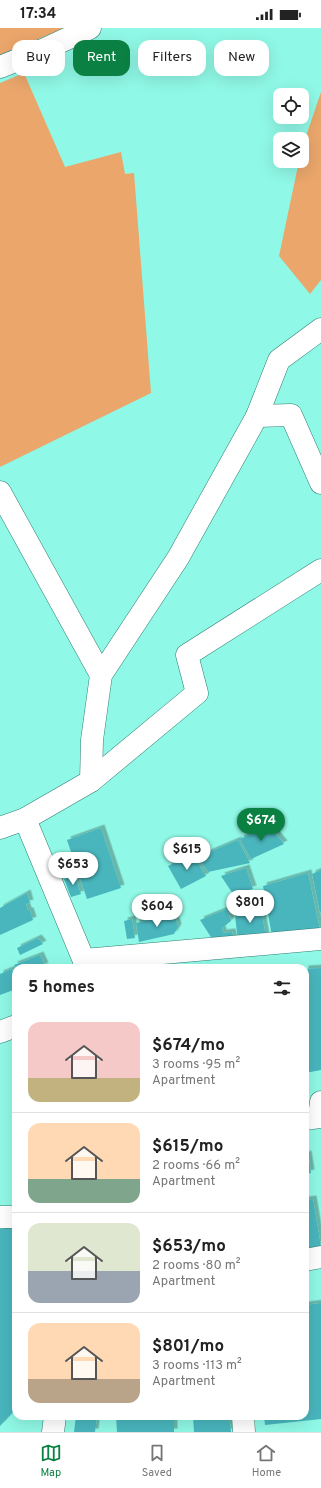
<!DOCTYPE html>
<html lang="en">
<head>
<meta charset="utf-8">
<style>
	:root { --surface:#fff; --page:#f2f2f2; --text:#222; --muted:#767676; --line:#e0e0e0; --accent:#0b8043 }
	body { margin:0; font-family:Overpass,sans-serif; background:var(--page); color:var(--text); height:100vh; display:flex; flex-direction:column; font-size:15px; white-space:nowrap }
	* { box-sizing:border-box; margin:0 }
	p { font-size:13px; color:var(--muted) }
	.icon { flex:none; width:22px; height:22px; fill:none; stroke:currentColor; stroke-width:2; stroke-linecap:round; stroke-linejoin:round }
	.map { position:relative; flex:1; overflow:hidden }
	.drawer { position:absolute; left:12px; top:936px; width:297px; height:456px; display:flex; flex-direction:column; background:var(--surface); border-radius:12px; box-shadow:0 4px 16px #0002 }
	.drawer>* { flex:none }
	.top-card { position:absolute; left:12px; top:12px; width:297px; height:36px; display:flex; gap:8px }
	.buttons { position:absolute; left:273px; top:60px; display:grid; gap:8px }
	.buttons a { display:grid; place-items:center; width:36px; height:36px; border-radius:8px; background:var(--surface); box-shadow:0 4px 16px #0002; font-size:20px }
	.price { position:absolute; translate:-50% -34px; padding:0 9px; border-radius:14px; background:#fff; color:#222; font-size:13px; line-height:26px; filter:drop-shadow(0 1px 2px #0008) }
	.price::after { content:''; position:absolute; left:50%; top:24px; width:12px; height:9px; margin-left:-6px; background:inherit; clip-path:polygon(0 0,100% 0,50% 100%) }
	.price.selected { background:var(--accent); color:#fff }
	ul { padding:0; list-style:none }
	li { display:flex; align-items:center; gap:12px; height:100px; padding:0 16px }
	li+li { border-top:1px solid var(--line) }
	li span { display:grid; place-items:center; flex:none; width:112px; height:80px; border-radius:12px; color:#555 }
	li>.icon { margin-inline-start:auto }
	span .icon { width:48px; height:48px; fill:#fffc; stroke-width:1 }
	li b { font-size:17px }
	h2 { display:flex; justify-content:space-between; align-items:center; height:48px; padding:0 16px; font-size:17px }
	.tag { padding:0 14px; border-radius:12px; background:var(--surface); box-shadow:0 4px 16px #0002; font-size:14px; line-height:36px }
	.tag.selected { background:var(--accent); color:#fff }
	.status { display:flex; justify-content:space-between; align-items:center; height:28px; padding:0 20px; background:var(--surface); direction:ltr }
	.status svg { height:11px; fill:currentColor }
	.tabs { display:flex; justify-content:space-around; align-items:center; height:56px; border-top:1px solid var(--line); background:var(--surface); font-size:11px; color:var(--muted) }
	.tabs a { display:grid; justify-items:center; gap:2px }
	.tabs .selected { color:var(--accent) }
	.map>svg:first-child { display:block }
	.green { fill:#eaa66b }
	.building { fill:#48b5bd; filter:url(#shadow) }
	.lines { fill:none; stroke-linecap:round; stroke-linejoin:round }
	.minor-casing { stroke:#2d7f73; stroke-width:23 }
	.minor { stroke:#fff; stroke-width:22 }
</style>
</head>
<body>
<div class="status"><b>17:34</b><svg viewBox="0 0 49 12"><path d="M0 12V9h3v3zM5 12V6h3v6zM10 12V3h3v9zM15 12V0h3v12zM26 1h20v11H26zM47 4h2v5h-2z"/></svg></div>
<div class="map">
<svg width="321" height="1404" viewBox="0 0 321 1404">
	<defs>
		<filter id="shadow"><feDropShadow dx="3.5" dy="-3.5" stdDeviation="0" flood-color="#0004"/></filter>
	</defs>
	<rect width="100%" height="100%" fill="#90f8e6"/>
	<g class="green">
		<path d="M0,0H65L0,27Z"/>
		<path d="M24,45L65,139L121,124L125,146L134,145L151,365L0,439V55Z"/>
		<path d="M321,64V252L310,266L279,228L299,133H302V120Z"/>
	</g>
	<g class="building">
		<path d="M269,798L284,816L251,831L240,811Z"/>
		<path d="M101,800L121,860L87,871L67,812Z"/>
		<path d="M238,812L250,835L208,844L198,829Z"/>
		<path d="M192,826L206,848L181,861L168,838Z"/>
		<path d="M246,840L253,861L233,866L221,848Z"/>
		<path d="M321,842V884L320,885L312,846Z"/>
		<path d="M308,845L320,902L272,908L263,858Z"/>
		<path d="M75,848L81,866L71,869L64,851Z"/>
		<path d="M27,865L30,875L26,876L28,883H30L33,892L0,907V880Z"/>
		<path d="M260,876L266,909L238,913L235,887Z"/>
		<path d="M227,881L231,893L222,900L223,905L232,904L235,915L216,917L200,892Z"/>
		<path d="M174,886L178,899L174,906L139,914L136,895Z"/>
		<path d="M132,891L135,910L127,911L124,893Z"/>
		<path d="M38,910L43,916L20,927L17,920Z"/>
		<path d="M40,927L45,938L40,940H16L14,937Z"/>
		<path d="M321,940V1042L305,1045V941Z"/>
		<path d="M12,941L16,954V961L0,967V946Z"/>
		<path d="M308,1126L311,1145L305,1146V1127Z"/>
		<path d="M313,1171L321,1219L305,1221V1172Z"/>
		<path d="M0,1201H16V1381L0,1398Z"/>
		<path d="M321,1275V1391L265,1397L264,1388H305V1277Z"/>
		<path d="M76,1388H97L95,1404H74Z"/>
		<path d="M116,1388H152V1390L174,1389V1404H117Z"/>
		<path d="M193,1388H229L231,1404H194Z"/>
	</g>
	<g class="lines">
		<g class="minor-casing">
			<g id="minor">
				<path d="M0,39L45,21L90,0"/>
				<path d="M257,388L291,387L321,455"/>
				<path d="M0,464L101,647"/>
				<path d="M91,753L92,712L101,647L178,530L257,388L279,332L321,301"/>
				<path d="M25,791L87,940"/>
				<path d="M0,800L25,791L91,753L197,665L187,627L321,542"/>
				<path d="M84,932L321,911"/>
				<path d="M0,1004L16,998"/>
				<path d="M305,1091L319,1089L321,1074"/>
				<path d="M0,1189H16"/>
				<path d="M305,1232L321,1229"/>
				<path d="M243,1388L244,1404"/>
				<path d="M53,1404L55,1388"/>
			</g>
		</g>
		<use href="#minor" class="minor"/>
	</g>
</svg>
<div class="buttons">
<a><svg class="icon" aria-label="locate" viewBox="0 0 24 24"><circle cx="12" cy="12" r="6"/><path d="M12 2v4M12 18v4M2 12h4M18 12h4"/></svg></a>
<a><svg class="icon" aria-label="layers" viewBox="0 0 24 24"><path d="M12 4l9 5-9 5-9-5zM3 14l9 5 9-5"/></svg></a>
</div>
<b class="price selected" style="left:261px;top:814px">$674</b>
<b class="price" style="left:187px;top:843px">$615</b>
<b class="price" style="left:73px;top:858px">$653</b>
<b class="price" style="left:250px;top:896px">$801</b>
<b class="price" style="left:157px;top:900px">$604</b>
<div class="top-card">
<a class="tag">Buy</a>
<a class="tag selected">Rent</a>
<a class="tag">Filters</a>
<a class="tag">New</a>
</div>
<section class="drawer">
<h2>5 homes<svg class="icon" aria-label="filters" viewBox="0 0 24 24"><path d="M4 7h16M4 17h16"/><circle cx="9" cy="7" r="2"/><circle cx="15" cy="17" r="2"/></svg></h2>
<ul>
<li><span style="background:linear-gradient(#f6c9c9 70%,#c2b280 0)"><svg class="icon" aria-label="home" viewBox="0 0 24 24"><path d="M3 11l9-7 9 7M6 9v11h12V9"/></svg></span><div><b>$674/mo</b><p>3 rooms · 95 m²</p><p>Apartment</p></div></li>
<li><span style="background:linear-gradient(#ffd9b3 70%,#7fa58c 0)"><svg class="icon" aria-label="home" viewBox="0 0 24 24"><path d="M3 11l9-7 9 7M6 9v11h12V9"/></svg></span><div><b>$615/mo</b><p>2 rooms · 66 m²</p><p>Apartment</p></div></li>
<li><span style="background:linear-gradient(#dfe7d0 60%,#9aa5b1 0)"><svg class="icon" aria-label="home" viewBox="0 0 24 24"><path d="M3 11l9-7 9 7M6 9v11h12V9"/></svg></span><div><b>$653/mo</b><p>2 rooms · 80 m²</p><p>Apartment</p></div></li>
<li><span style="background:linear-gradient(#ffd9b3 70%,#b9a48a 0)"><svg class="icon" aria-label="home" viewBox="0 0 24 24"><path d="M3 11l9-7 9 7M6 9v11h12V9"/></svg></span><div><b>$801/mo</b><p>3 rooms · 113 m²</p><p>Apartment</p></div></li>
</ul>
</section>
</div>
<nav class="tabs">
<a class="selected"><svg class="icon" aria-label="map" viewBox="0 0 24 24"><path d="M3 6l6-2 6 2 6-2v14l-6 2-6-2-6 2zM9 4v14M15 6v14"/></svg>Map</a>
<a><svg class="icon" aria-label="saved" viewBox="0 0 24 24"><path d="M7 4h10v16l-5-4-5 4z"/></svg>Saved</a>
<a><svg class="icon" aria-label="home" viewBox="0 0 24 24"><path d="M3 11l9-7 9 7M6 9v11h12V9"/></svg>Home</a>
</nav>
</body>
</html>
